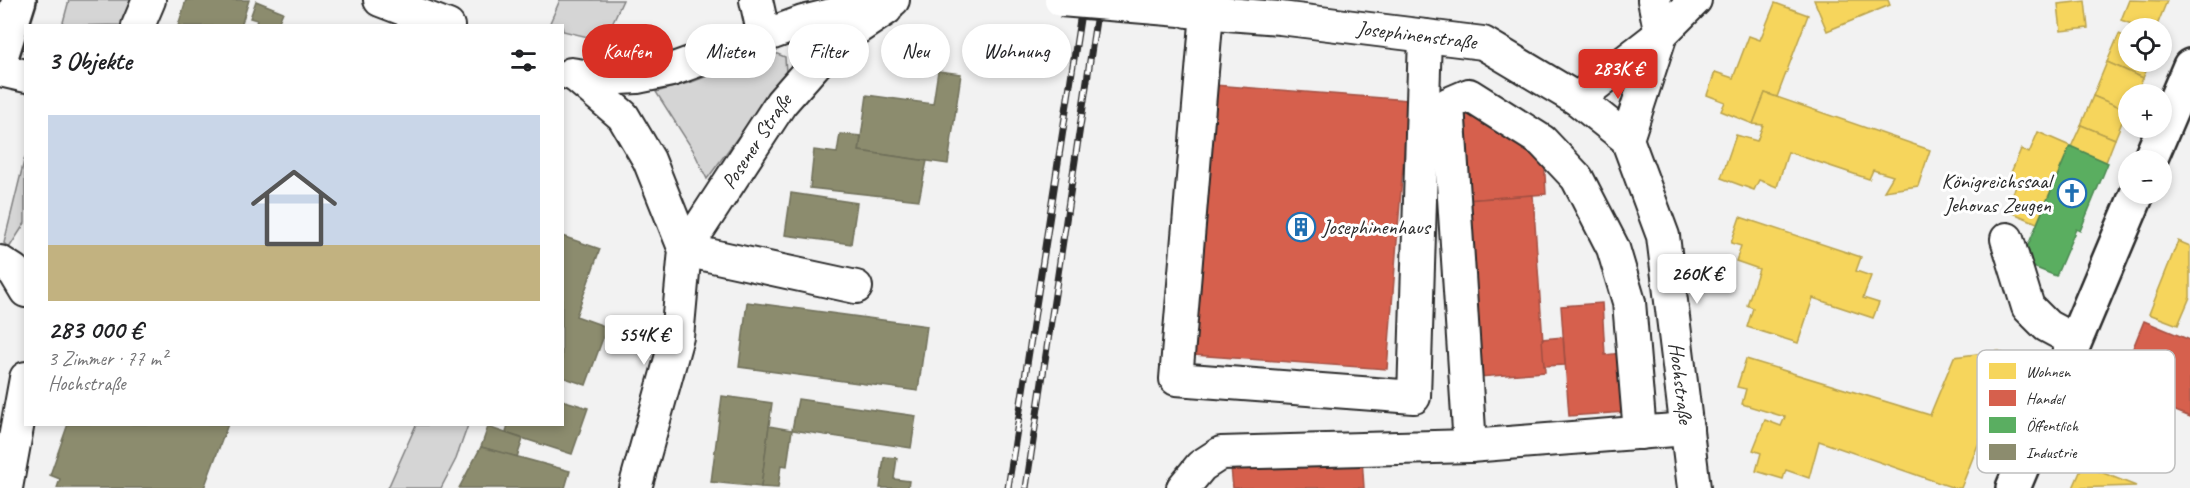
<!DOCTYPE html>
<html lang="de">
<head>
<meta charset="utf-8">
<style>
	:root { --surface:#fff; --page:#f2f2f2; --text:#202124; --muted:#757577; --accent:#d93025 }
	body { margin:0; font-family:Caveat,sans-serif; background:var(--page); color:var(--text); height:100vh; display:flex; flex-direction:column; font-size:22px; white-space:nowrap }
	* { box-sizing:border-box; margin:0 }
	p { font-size:20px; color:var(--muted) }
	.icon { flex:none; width:33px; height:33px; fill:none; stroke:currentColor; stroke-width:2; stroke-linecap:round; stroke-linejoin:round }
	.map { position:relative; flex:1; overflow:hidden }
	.side { position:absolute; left:24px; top:24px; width:540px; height:402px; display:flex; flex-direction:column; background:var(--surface); border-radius:0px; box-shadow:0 3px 9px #0003 }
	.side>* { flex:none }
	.banner { position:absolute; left:582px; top:24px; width:570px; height:54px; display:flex; gap:12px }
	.fabs { position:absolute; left:2118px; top:18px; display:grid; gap:12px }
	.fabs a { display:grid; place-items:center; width:54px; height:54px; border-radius:50%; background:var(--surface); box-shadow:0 3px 9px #0003; font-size:30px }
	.price { position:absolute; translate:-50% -51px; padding:0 14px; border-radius:6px; background:#fff; color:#222; font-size:20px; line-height:39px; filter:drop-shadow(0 2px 3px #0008) }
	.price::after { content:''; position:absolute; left:50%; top:36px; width:18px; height:14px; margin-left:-9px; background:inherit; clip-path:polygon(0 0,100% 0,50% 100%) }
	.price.active { background:var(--accent); color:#fff }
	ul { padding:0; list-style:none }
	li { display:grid; align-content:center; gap:12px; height:318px; padding:0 24px }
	li span { display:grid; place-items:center; height:186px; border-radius:0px; color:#555 }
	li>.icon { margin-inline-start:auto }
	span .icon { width:108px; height:108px; fill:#fffc; stroke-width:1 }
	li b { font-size:26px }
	h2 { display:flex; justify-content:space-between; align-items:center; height:72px; padding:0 24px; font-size:26px }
	.tag { padding:0 21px; border-radius:27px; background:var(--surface); box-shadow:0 3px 9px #0003; font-size:21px; line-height:54px }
	.tag.active { background:var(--accent); color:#fff }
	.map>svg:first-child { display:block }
	.green { fill:#d5d5d5; stroke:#808080; stroke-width:1.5 }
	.homes { fill:#f6d55c; stroke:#b9a24d; stroke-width:1.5 }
	.shops { fill:#d6604d; stroke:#a35043; stroke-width:1.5 }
	.public { fill:#5aae61; stroke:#4c8751; stroke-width:1.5 }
	.industry { fill:#8c8c6e; stroke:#6f6f5a; stroke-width:1.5 }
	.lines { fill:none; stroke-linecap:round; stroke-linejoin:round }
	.minor-casing { stroke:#2b2b2b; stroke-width:36 }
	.major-casing { stroke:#2b2b2b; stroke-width:38 }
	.minor { stroke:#fff; stroke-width:32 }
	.major { stroke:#fff; stroke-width:33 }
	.rail-casing { stroke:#2b2b2b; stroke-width:7 }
	.rail { stroke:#fff; stroke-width:4.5; stroke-dasharray:14; stroke-linecap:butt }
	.minor-bridge-casing { stroke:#2b2b2b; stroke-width:36; stroke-linecap:butt }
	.minor-bridge { stroke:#fff; stroke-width:32 }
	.labels { text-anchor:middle; stroke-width:6; stroke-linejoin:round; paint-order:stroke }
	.street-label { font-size:21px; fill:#2b2b2b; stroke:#fff }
	.poi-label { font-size:21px; fill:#2b2b2b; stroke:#fff; text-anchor:end }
	.key { fill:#fff; stroke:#bfbfbf; stroke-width:1.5 }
	.key-label { font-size:16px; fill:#2b2b2b }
</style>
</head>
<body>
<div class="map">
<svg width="2190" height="488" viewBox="0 0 2190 488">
	<rect width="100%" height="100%" fill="#f2f2f2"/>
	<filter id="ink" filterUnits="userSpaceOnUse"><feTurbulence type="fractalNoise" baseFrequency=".0167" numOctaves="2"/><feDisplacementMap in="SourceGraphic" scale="12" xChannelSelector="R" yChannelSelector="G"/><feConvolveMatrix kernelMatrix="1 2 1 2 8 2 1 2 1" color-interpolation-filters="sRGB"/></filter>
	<g filter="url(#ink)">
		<g class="green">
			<path d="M69,0H134L123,25L62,26Z"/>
			<path d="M560,0H623L604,41L563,31L562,26L549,25Z"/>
			<path d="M770,51L785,57L786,72L707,179L693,150L656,92L692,82Z"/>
			<path d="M25,157V223L9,248L4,243Z"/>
			<path d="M416,425H468L456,459L441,488H388Z"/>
		</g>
		<g class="homes">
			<path d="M1814,0H1888L1890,5L1827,31Z"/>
			<path d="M2129,0L2167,1L2156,28H2142L2121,20Z"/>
			<path d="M2085,1L2088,28L2061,31L2058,4Z"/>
			<path d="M1775,3L1808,15L1777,97L1765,93L1753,124L1721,111L1725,102L1707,95L1715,72L1733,78L1749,36L1760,40Z"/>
			<path d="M2119,34L2128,38V62H2150L2143,78L2107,62Z"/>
			<path d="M2107,62L2143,78L2136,94H2128V111L2093,96Z"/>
			<path d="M1765,93L1930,150L1918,186L1884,191L1893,176L1873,170L1869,179L1788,152L1777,187L1759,180L1754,190L1721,178L1736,135L1757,141L1763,125L1753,124Z"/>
			<path d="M2093,96L2127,110L2115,139L2081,125Z"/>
			<path d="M2081,125L2115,139L2106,162L2071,147Z"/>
			<path d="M2038,132L2070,146L2037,223L2006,210L2016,186L2007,182L2021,149L2029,153Z"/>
			<path d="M1740,217L1861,257L1856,271L1871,276L1863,298L1879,303L1873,318L1813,298L1798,343L1747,327L1753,308L1747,305L1759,269L1736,261L1741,246L1731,243Z"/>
			<path d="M2178,241L2190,246V297L2178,325L2149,314Z"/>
			<path d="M1999,351L2012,358L1961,488H1954L1819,441L1809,478L1786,470L1783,479L1756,471L1761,453L1753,450L1765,420L1781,426L1785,417L1742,404L1746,389L1737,387L1746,359L1930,415L1954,357Z"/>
			<path d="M2083,465L2136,486L2073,488Z"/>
		</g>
		<g class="shops">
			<path d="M1214,85L1408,100L1387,369L1194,355Z"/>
			<path d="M1459,105L1544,156L1546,194L1466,200Z"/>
			<path d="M1533,195L1545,372L1478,377L1466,200Z"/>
			<path d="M1602,303L1605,355L1621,353L1625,412L1569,416L1561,306Z"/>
			<path d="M2144,321L2190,340V417L2117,387Z"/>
			<path d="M1563,337L1565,365L1544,366L1542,339Z"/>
			<path d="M1362,458L1364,488H1233L1231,467Z"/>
		</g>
		<path class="public" d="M2070,146L2108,163L2080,231L2076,229L2056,276L2021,262Z"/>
		<g class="industry">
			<path d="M186,0H249L241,26H178Z"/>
			<path d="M256,1L283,12L277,26H255L257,20L250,18Z"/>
			<path d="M938,71L961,74L948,164L859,151L867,95L933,104Z"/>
			<path d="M840,134L861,136L859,151L927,161L919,200L810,188L814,150L837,153Z"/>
			<path d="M791,193L857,203L851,244L785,235Z"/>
			<path d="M562,236L600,249L576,316L607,327L586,385L562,377Z"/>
			<path d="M747,302L927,326L918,391L739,367Z"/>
			<path d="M722,396L772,403L761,487L711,482Z"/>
			<path d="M798,399L916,416L911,448L792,430Z"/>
			<path d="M562,400L588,408L572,454L506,433L508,424H562Z"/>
			<path d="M68,424H228L204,488H57L60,479L50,475Z"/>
			<path d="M769,426L792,430L787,466L781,465L778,488L761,487Z"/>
			<path d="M488,427L523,439L517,457L481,447Z"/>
			<path d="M481,447L570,471L565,488H459Z"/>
			<path d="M884,457L897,458L894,479L909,481L908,488H880Z"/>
		</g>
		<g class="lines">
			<g class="minor-casing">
				<g id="minor">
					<path d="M380,0L448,26"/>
					<path d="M756,0L764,36"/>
					<path id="s1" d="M1188,11L1280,18L1483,43L1577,99L1627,139L1663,236L1694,488"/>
					<path d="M1207,12L1176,379L1414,397L1425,36"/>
					<path d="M138,26L149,0"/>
					<path d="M0,70L26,76"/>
					<path d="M571,74L604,79L637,77L671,70L803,22L893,0"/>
					<path d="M576,76L623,116L649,160L685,250L677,337L635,488"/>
					<path d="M1577,99L1661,34L1695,0"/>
					<path d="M1627,139L1661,34L1654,0"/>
					<path d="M2007,239L2028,307L2047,326L2075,341"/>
					<path id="s2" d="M685,250L781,103L832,45L886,9"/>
					<path d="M685,250L856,287"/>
					<path d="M0,262L14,271L26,291"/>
					<path d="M1470,446L1448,104L1469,95L1542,141L1577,178L1613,248L1629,302L1640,433"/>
					<path d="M6,488L26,378"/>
					<path d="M1183,488L1201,466L1221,453L1470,446L1687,429"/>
				</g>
			</g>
			<g class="major-casing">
				<g id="major">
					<path d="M0,60L19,0"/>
					<path d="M2150,160L2190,66"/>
					<path d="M2013,488L2137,194"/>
				</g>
			</g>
			<use href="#minor" class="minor"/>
			<use href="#major" class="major"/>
			<g class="rail-casing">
				<g id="rail">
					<path d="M1008,488L1083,0"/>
					<path d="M1026,488L1099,0"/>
				</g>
			</g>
			<use href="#rail" class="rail"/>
			<g class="minor-bridge-casing">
				<path id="minor-bridge" d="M1061,0L1181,10"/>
			</g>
			<use href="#minor-bridge" class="minor-bridge"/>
		</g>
	</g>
	<defs>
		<g id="church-ring" transform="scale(1.5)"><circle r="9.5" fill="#fff" stroke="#1f6fb2" stroke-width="1.5"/><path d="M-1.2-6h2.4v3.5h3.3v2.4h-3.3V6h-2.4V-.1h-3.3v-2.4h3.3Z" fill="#1f6fb2"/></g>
		<g id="building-ring" transform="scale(1.5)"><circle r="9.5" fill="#fff" stroke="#1f6fb2" stroke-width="1.5"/><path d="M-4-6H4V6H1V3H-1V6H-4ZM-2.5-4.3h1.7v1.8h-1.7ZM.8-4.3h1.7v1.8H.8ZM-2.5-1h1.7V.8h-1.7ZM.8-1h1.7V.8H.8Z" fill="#1f6fb2"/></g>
	</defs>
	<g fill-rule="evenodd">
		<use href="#church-ring" x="2072" y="193"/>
		<use href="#building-ring" x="1301" y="227"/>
	</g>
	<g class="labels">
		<g class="street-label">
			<text dy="7" stroke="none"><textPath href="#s1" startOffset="230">Josephinenstraße</textPath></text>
			<text dy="7" stroke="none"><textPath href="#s2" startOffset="130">Posener Straße</textPath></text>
			<text dy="7" stroke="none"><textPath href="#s1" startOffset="722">Hochstraße</textPath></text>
		</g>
		<g class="poi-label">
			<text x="2051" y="188">Königreichssaal<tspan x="2051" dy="24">Jehovas Zeugen</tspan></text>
			<text x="1322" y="234" text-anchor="start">Josephinenhaus</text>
		</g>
	</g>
	<rect x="1977" y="350" width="198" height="123" rx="9" class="key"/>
	<rect x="1989" y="363" width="27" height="16" fill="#f6d55c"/>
	<rect x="1989" y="390" width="27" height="16" fill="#d6604d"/>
	<rect x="1989" y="417" width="27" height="16" fill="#5aae61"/>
	<rect x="1989" y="444" width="27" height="16" fill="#8c8c6e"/>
	<g class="key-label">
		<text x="2026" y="377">Wohnen</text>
		<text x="2026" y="404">Handel</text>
		<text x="2026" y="431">Öffentlich</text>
		<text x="2026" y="458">Industrie</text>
	</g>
</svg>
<div class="fabs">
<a><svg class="icon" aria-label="locate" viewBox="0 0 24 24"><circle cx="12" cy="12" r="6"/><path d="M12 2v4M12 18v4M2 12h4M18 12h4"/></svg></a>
<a>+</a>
<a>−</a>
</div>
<b class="price active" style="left:1618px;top:100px">283K €</b>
<b class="price" style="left:1697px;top:305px">260K €</b>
<b class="price" style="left:644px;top:366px">554K €</b>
<div class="banner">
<a class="tag active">Kaufen</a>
<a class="tag">Mieten</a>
<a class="tag">Filter</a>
<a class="tag">Neu</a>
<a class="tag">Wohnung</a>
</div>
<section class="side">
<h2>3 Objekte<svg class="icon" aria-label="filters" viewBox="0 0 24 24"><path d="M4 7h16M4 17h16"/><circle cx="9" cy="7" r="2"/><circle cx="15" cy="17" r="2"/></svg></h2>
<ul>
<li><span style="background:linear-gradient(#c9d6e8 70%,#c2b280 0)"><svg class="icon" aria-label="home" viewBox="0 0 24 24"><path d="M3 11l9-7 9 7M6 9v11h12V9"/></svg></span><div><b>283 000 €</b><p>3 Zimmer · 77 m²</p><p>Hochstraße</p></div></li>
</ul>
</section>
</div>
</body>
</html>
